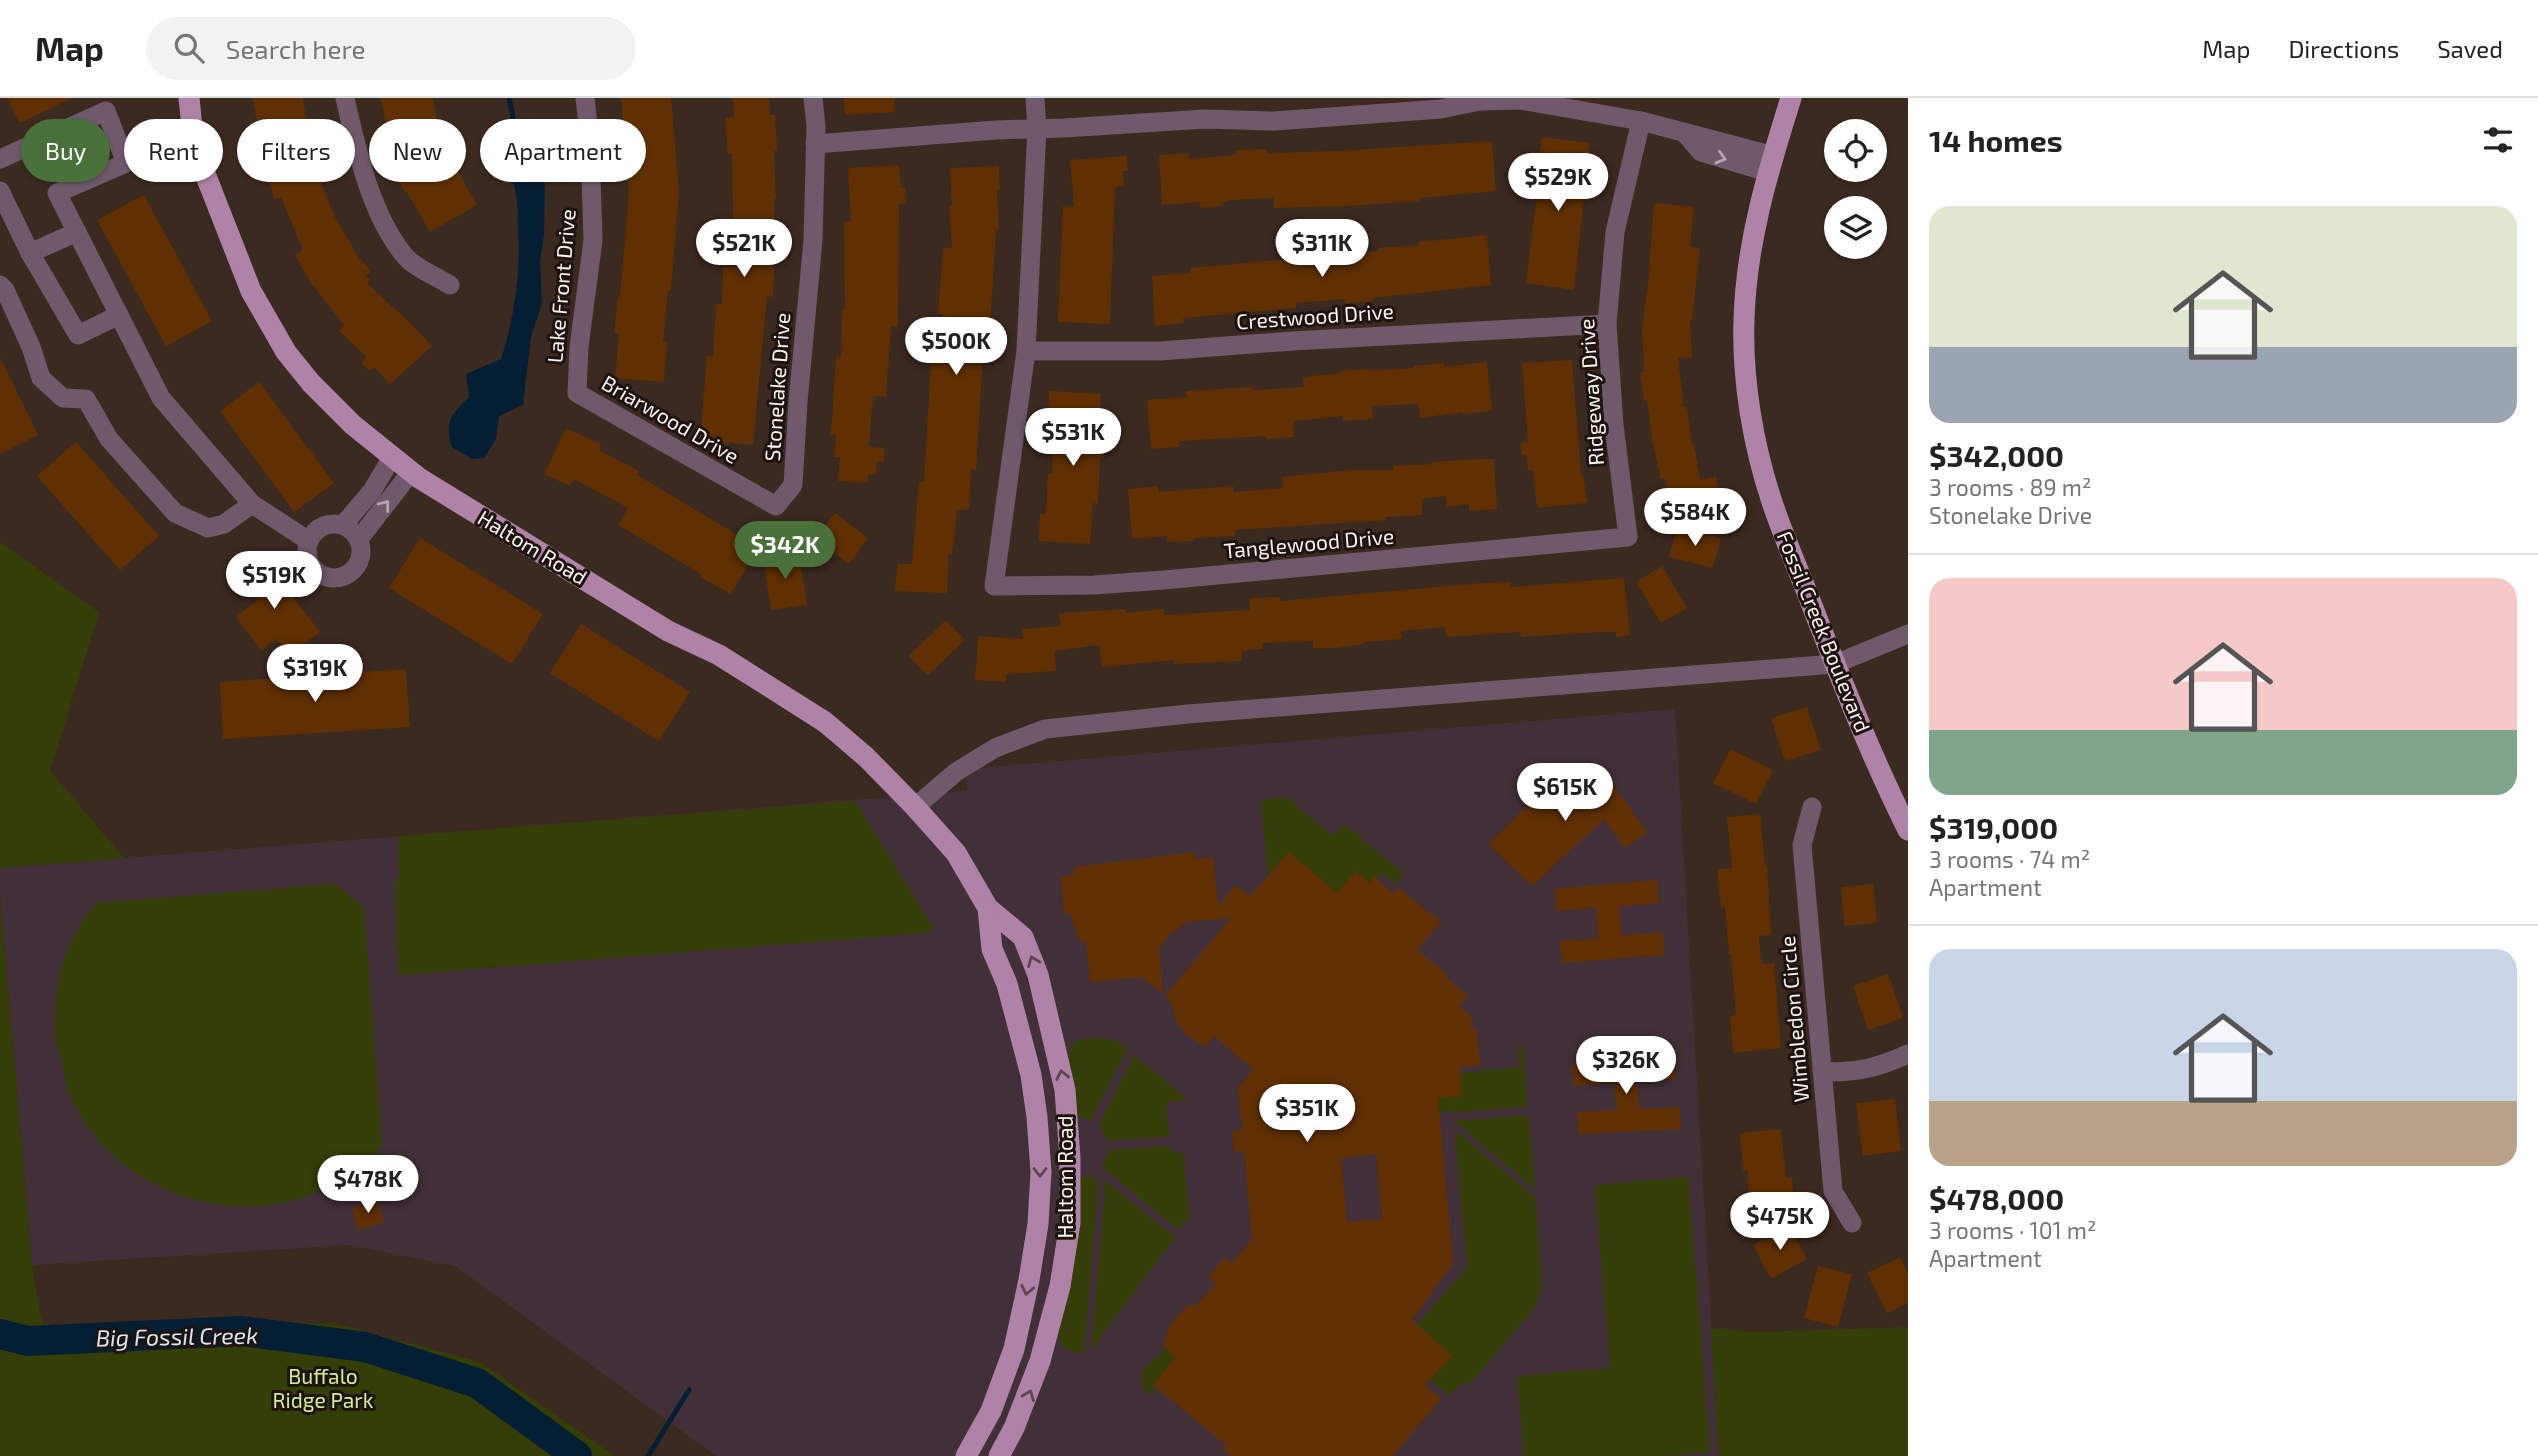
<!DOCTYPE html>
<html lang="en">
<head>
<meta charset="utf-8">
<style>
	:root { --surface:#fff; --page:#f2f2f2; --text:#222; --muted:#767676; --line:#e0e0e0; --accent:#4a713a }
	body { margin:0; font-family:"Exo 2",sans-serif; background:var(--page); color:var(--text); height:100vh; display:flex; flex-direction:column; font-size:26px; white-space:nowrap }
	* { box-sizing:border-box; margin:0 }
	p { font-size:23px; color:var(--muted) }
	.icon { flex:none; width:38px; height:38px; fill:none; stroke:currentColor; stroke-width:2; stroke-linecap:round; stroke-linejoin:round }
	.map { position:relative; flex:1; overflow:hidden }
	.panel { display:flex; flex-direction:column; background:var(--surface); width:630px }
	.panel>* { flex:none }
	.top-card { position:absolute; left:21px; top:21px; width:665px; height:63px; display:flex; gap:14px }
	.tools { position:absolute; left:1824px; top:21px; display:grid; gap:14px }
	.tools a { display:grid; place-items:center; width:63px; height:63px; border-radius:50%; background:var(--surface); box-shadow:0 2px 5px #0004; font-size:35px }
	.price { position:absolute; translate:-50% -60px; padding:0 16px; border-radius:24px; background:#fff; color:#222; font-size:23px; line-height:46px; filter:drop-shadow(0 2px 4px #0008) }
	.price::after { content:''; position:absolute; left:50%; top:42px; width:21px; height:16px; margin-left:-10px; background:inherit; clip-path:polygon(0 0,100% 0,50% 100%) }
	.price.current { background:var(--accent); color:#fff }
	ul { padding:0; list-style:none }
	li { display:grid; align-content:center; gap:14px; height:371px; padding:0 21px }
	li+li { border-top:2px solid var(--line) }
	li span { display:grid; place-items:center; height:217px; border-radius:21px; color:#555 }
	li>.icon { margin-inline-start:auto }
	span .icon { width:126px; height:126px; fill:#fffc; stroke-width:1 }
	li b { font-size:30px }
	h2 { display:flex; justify-content:space-between; align-items:center; height:84px; padding:0 21px; font-size:30px }
	.chip { padding:0 24px; border-radius:32px; background:var(--surface); box-shadow:0 2px 5px #0004; font-size:24px; line-height:63px }
	.chip.current { background:var(--accent); color:#fff }
	header { display:flex; align-items:center; gap:42px; box-sizing:border-box; height:98px; padding:0 35px; background:var(--surface); border-bottom:2px solid var(--line) }
	header strong { font-size:33px }
	nav { display:flex; gap:38px; margin-inline-start:auto; font-size:24px }
	.search { width:490px; height:63px; background:var(--page); display:flex; align-items:center; gap:18px; box-sizing:border-box; padding:0 24px; border-radius:38px; color:var(--muted); font-size:26px }
	main { display:flex; flex:1; min-height:0 }
	.map>svg:first-child { display:block }
	.education { fill:#423038 }
	.green { fill:#343e06 }
	.water { fill:#041e34 }
	.lines { fill:none; stroke-linecap:round; stroke-linejoin:round }
	.stream { stroke:#041e34; stroke-width:5 }
	.river { stroke:#041e34; stroke-width:30 }
	.building { fill:#613002; fill-rule:evenodd }
	.minor { stroke:#6f596b; stroke-width:19 }
	.major { stroke:#af82a7; stroke-width:21 }
	.oneway { stroke:#b6a6ac }
	.oneway2 { stroke:#5e4654 }
	.labels { text-anchor:middle; stroke-width:6; stroke-linejoin:round; paint-order:stroke }
	.street-label { font-size:21px; fill:#fef2ec; stroke:#1c1410 }
	.park-label { font-size:21px; fill:#d5ec90; stroke:#1c1410 }
	.water-label { font-size:23px; font-style:italic; fill:#d8e6f3; stroke:#1c1410 }
</style>
</head>
<body>
<header>
<strong>Map</strong>
<div class="search"><svg class="icon" aria-label="search" viewBox="0 0 24 24"><circle cx="10" cy="10" r="6"/><path d="M15 15l6 6"/></svg>Search here</div>
<nav><a>Map</a><a>Directions</a><a>Saved</a></nav>
</header>
<main>
<div class="map">
<svg width="1908" height="1358" viewBox="0 0 1908 1358">
	<rect width="100%" height="100%" fill="#3b2a20"/>
	<path class="education" d="M1675,611L1719,1358H716L455,1168L350,1147L32,1167L0,799V770L967,693L966,671Z"/>
	<g class="green">
		<path d="M0,444L99,514L50,673L124,760L0,770Z"/>
		<path d="M1286,699L1333,738L1344,726L1404,776L1395,786L1382,775L1377,781L1374,779L1369,785L1356,774L1337,795L1289,754L1268,777L1261,702Z"/>
		<path d="M855,703L934,831L925,835L398,877L395,784L399,778L398,738Z"/>
		<path d="M336,786L364,810L382,1048C355,1074 324,1095 287,1104C201,1124 100,1077 68,992C65,984 64,975 62,966C60,956 55,945 55,935C54,918 57,887 61,871C68,847 81,825 95,805Z"/>
		<path d="M0,799L32,1167L42,1225L51,1227L333,1225L480,1264L615,1358H0Z"/>
		<path d="M1092,940L1115,942L1127,951L1091,1022L1076,1019L1068,958C1069,943 1079,941 1092,940Z"/>
		<path d="M1517,948L1523,950L1527,1007L1522,1009L1453,1015V1013L1439,1014L1438,1000L1462,998L1460,975L1519,969Z"/>
		<path d="M1134,957L1182,997L1185,1002L1166,1004L1169,1038L1108,1043L1099,1027Z"/>
		<path d="M1525,1017L1529,1019L1535,1092L1454,1023Z"/>
		<path d="M1455,1032L1535,1099L1542,1186L1537,1205L1530,1215L1469,1287L1465,1283L1449,1297L1430,1282L1452,1258L1417,1227L1467,1169Z"/>
		<path d="M1171,1048L1172,1055L1183,1054L1189,1117L1186,1126L1183,1124L1180,1127L1182,1129L1180,1133L1102,1069L1109,1052Z"/>
		<path d="M1090,1077L1096,1082L1098,1087L1084,1255H1075L1062,1249L1058,1237L1079,1080Z"/>
		<path d="M1688,1079L1710,1354L1664,1358H1524L1517,1278L1610,1270L1595,1087Z"/>
		<path d="M1103,1081L1175,1139L1091,1252L1105,1094Z"/>
		<path d="M1908,1229V1358H1719L1711,1230L1751,1234Z"/>
		<path d="M1163,1248L1176,1259L1153,1287L1156,1289L1149,1297L1142,1288C1139,1271 1148,1265 1161,1256Z"/>
	</g>
	<path class="water" d="M520,54H533L541,57L545,72L544,137L540,164L542,205L531,239L523,307L499,318L496,341L484,360L472,361L452,349C444,323 451,317 469,299L466,276L501,261C514,222 521,174 518,133C518,121 518,108 516,95C514,80 507,76 511,59Z"/>
	<g class="lines">
		<g class="stream">
			<path d="M509,0L520,54"/>
			<path d="M648,1358L689,1292"/>
		</g>
		<path class="river" d="M0,1236L28,1243L241,1233L365,1249L477,1285L577,1358"/>
	</g>
	<g class="building">
		<path d="M7,0H72L20,25Z"/>
		<path d="M253,0H303L306,21L310,20L313,38H309L323,90L335,119L360,162L361,161L371,174L366,177L370,183L367,185L407,222L432,248L390,286L375,270L369,273L361,264L367,259L339,233L344,227L311,185L295,157L303,152L281,99L274,101L262,57Z"/>
		<path d="M381,0H433L438,30L452,57L449,58L477,107L430,134L407,94L405,95L394,73Z"/>
		<path d="M621,0H671L679,94L671,193H668L663,244H667L664,284L615,280L619,235H614L618,199H620L629,93Z"/>
		<path d="M733,0H769L770,17H775L777,53H774L776,101H774L775,150L773,199L767,198L753,347L700,342L707,258H713L716,206H722L723,169H734L732,56H728L725,20L734,19Z"/>
		<path d="M844,0H894L895,14L845,17Z"/>
		<path d="M1542,39L1590,45L1574,192L1526,185L1540,71H1537Z"/>
		<path d="M1492,43L1496,93L1419,100V103L1347,108L1274,110L1273,100L1232,102L1221,104L1222,108L1200,110V104L1162,107L1159,57L1189,55V61L1236,57V52L1266,51L1267,55L1338,53Z"/>
		<path d="M1127,58L1128,73H1123L1124,88L1115,89L1110,226L1058,224L1063,108L1074,109L1070,62Z"/>
		<path d="M899,67L901,90H905L906,105L899,106L898,229L891,228L886,299L873,298L869,349L885,350L884,363H877L876,377H868L867,385L838,383L840,359H834L836,337H831L836,258L841,259L842,211H845L844,123H851L848,70Z"/>
		<path d="M999,68L1000,92L997,93L999,132H996L990,230H993L992,258L983,257L976,372L971,371L969,412H957L952,457L949,456L947,495L895,493L897,466H912L919,383H924L931,264L940,265L942,216H938L943,150H952L949,107H952L950,70Z"/>
		<path d="M144,97L212,223L166,248L97,122Z"/>
		<path d="M1654,105L1694,109L1690,149L1700,150L1692,222H1690L1692,259L1678,260L1684,309H1687L1692,346H1694L1700,382L1716,378L1722,409L1674,420L1665,381H1661L1652,342L1647,302H1644L1640,274L1644,273L1642,229L1648,186Z"/>
		<path d="M1487,137L1491,187L1373,200V203L1345,205V201L1296,205V210L1183,220L1184,225L1155,228L1152,178L1191,175V170L1300,160V155L1328,153V156L1379,153V150L1419,147V144Z"/>
		<path d="M0,260L38,337L0,356Z"/>
		<path d="M1572,262L1581,377H1583L1587,405L1537,410L1533,372H1528L1527,357H1522L1520,345L1528,344L1522,265Z"/>
		<path d="M1487,264L1492,313L1463,316V314L1420,320L1418,306L1372,308L1373,321L1343,323V318L1293,323L1294,339L1266,341L1265,338L1179,343V349L1151,351L1147,302L1187,299L1186,293L1252,289L1253,292L1304,289L1303,279L1340,275V273L1369,271L1370,273L1414,270L1413,268L1444,265V269Z"/>
		<path d="M259,284L334,385L294,414L220,313Z"/>
		<path d="M1049,293L1101,296L1099,330H1104V360H1100L1098,406L1093,405L1090,446L1039,443L1040,416H1046L1048,376H1052L1054,321L1048,320Z"/>
		<path d="M566,330L601,346L599,352L639,373L637,377L758,449L731,496L700,479L701,476L618,427L628,410L574,381L570,388L544,376Z"/>
		<path d="M76,344L159,438L120,472L37,378Z"/>
		<path d="M1494,361L1497,411L1469,413V406L1447,409L1446,398L1422,401V417L1385,419L1386,422L1235,432V438L1194,440V443L1167,444V438L1132,441L1128,391L1158,388L1159,394L1233,388V394L1283,390L1282,379L1350,372H1393V368L1432,366L1431,364L1460,362Z"/>
		<path d="M835,415L868,440L849,466L815,440Z"/>
		<path d="M1677,429L1721,440L1713,470L1669,459Z"/>
		<path d="M420,440L543,516L512,566L389,490Z"/>
		<path d="M762,452L772,458L799,454L807,507L771,512Z"/>
		<path d="M260,456L320,534L289,558L276,541L261,552L236,519L260,500L239,472Z"/>
		<path d="M1662,468L1687,510L1661,525L1636,484Z"/>
		<path d="M1624,480L1630,537L1616,539V534H1600L1521,539L1520,534L1446,539L1445,529L1401,533L1402,541L1365,544V546L1334,550H1313V543L1262,545L1263,551L1242,553V563L1174,566V562L1102,569L1099,547L1055,553L1056,573L1006,576V584L975,582L978,538L1023,541L1022,531L1061,528L1059,515L1125,511L1126,515L1164,511V517L1250,512L1249,500L1280,499V503L1483,485L1511,484V489Z"/>
		<path d="M946,522L965,542L928,577L909,558Z"/>
		<path d="M581,526L690,594L659,643L550,575Z"/>
		<path d="M406,571L410,629L223,641L220,584Z"/>
		<path d="M1807,609L1821,652L1785,663L1771,620Z"/>
		<path d="M1730,651L1773,672L1756,706L1713,685Z"/>
		<path d="M1597,664L1647,734L1625,750L1604,721L1532,788L1488,746L1552,684L1559,692Z"/>
		<path d="M1760,716L1765,767H1767L1771,837L1759,838L1761,866L1774,865L1781,950L1733,955L1730,918L1736,917L1731,856H1729L1725,809L1721,810L1717,771L1732,770L1727,719Z"/>
		<path d="M1194,754L1195,761L1213,759L1218,808L1236,787L1250,798L1289,754L1337,795L1356,773L1369,785L1374,778L1393,796L1398,790L1441,824L1417,852L1448,877L1446,880L1468,898L1459,908L1474,921L1470,926L1477,933L1480,967L1459,969L1462,998L1438,1000L1453,1165L1412,1222L1452,1258L1425,1287L1441,1301L1393,1358H1231L1223,1352L1226,1347L1153,1287L1176,1259L1163,1248L1168,1231L1178,1217L1192,1205L1195,1209L1216,1185L1208,1179L1225,1159L1232,1165L1252,1141L1244,1053L1234,1054L1232,1033L1242,1032L1238,990L1253,971L1214,938L1205,949L1187,937L1177,924L1170,902L1165,898L1231,820L1186,824L1166,840L1159,852L1163,896L1142,879L1090,884L1086,844H1080L1070,815L1064,816L1061,779L1074,777V769ZM1376,1056L1382,1121L1347,1124L1341,1060Z"/>
		<path d="M1657,782L1659,805L1619,808L1622,838L1663,834L1664,857L1562,865L1560,843L1598,840L1596,810L1556,813L1555,791Z"/>
		<path d="M1873,786L1877,825L1844,828L1841,789Z"/>
		<path d="M1888,876L1903,920L1868,932L1853,888Z"/>
		<path d="M1674,959L1676,981L1637,984L1639,1011L1679,1009L1681,1031L1578,1036L1577,1014L1617,1012L1614,985L1573,988L1572,966Z"/>
		<path d="M1895,1001L1901,1053L1863,1058L1856,1005Z"/>
		<path d="M1781,1031L1786,1080L1792,1079L1793,1098L1782,1099L1783,1117L1751,1120L1747,1072H1743L1740,1035Z"/>
		<path d="M378,1102L384,1124L358,1132L352,1110Z"/>
		<path d="M1789,1128L1807,1161L1771,1181L1753,1147Z"/>
		<path d="M1900,1159L1908,1176V1205L1887,1215L1867,1175Z"/>
		<path d="M1818,1168L1852,1176L1838,1229L1804,1220Z"/>
	</g>
	<g class="lines">
		<g class="minor">
			<path d="M345,0C357,52 370,115 404,157C414,170 436,178 450,187"/>
			<path d="M585,0L590,45L593,142L579,249L577,295L776,408L793,387L798,304L813,142L816,28L813,0"/>
			<path d="M1035,0L1037,30L1026,253L994,488L1094,487L1164,482L1628,439L1614,327L1607,226L1615,134L1641,23"/>
			<path d="M1684,34L1701,54L1757,71L1765,66L1770,68"/>
			<path d="M815,46L996,32L1064,30L1205,21L1274,23L1441,11L1480,3L1520,2L1641,23L1763,55L1765,66"/>
			<path d="M0,61L106,13L126,65L57,95L161,300L252,406L309,443"/>
			<path d="M0,93L30,155L77,134"/>
			<path d="M30,155L78,237L119,217"/>
			<path d="M0,187L5,192L31,249L41,280L63,300L86,301L109,341L175,415L208,430L224,426L252,406"/>
			<path d="M1026,253H1160L1293,243L1607,226"/>
			<circle cx="334" cy="453" r="27"/>
			<path d="M343,427L372,393L392,359"/>
			<path d="M359,441L411,374"/>
			<path d="M915,709L956,674L995,650L1045,631L1188,616L1835,566L1908,536"/>
			<path d="M1812,709L1802,747L1833,1093L1852,1125"/>
			<path d="M1822,973C1855,976 1879,969 1908,956"/>
		</g>
		<g class="major">
			<path d="M189,0L192,29L202,68L251,193L286,254L311,285L353,327L419,380L668,533L719,557L825,624L866,659L915,709L956,755L988,810L1023,839L1038,877L1065,992L1070,1060V1125L1060,1188L1040,1263L1014,1330L999,1358"/>
			<path d="M1791,0C1768,73 1746,145 1744,222C1742,282 1753,347 1772,404C1785,443 1802,480 1816,518C1845,591 1873,662 1908,732"/>
			<path d="M966,1358L991,1313L1014,1251L1029,1182L1038,1126L1041,1074L1037,1019L1031,977L1007,886L992,851L988,810"/>
		</g>
	</g>
	<defs><path id="oneway-chevron" d="M-2-3.5L2.5 0L-2 3.5" fill="none" stroke-width="1.6" stroke-linecap="round" stroke-linejoin="round" transform="scale(1.75)"/></defs>
	<g class="oneway">
		<use href="#oneway-chevron" transform="translate(1721 60) rotate(17)"/>
		<use href="#oneway-chevron" transform="translate(385 407) rotate(-52)"/>
	</g>
	<g class="oneway2">
		<use href="#oneway-chevron" transform="translate(1033 863) rotate(-112)"/>
		<use href="#oneway-chevron" transform="translate(1062 977) rotate(-102)"/>
		<use href="#oneway-chevron" transform="translate(1040 1074) rotate(90)"/>
		<use href="#oneway-chevron" transform="translate(1027 1192) rotate(102)"/>
		<use href="#oneway-chevron" transform="translate(1029 1297) rotate(-68)"/>
	</g>
	<g class="labels">
		<g class="street-label">
			<text transform="translate(562 188) rotate(-85)" y="7">Lake Front Drive</text>
			<text transform="translate(1315 219) rotate(-4)" y="7">Crestwood Drive</text>
			<text transform="translate(778 289) rotate(-86)" y="7">Stonelake Drive</text>
			<text transform="translate(1592 294) rotate(-94)" y="7">Ridgeway Drive</text>
			<text transform="translate(670 322) rotate(30)" y="7">Briarwood Drive</text>
			<text transform="translate(1309 446) rotate(-5)" y="7">Tanglewood Drive</text>
			<text transform="translate(532 450) rotate(31)" y="7">Haltom Road</text>
			<text transform="translate(1823 534) rotate(68)" y="7">Fossil Creek Boulevard</text>
			<text transform="translate(1795 921) rotate(-95)" y="7">Wimbledon Circle</text>
			<text transform="translate(1066 1079) rotate(-90)" y="7">Haltom Road</text>
		</g>
		<g class="park-label">
			<text x="323" y="1286">Buffalo<tspan x="323" dy="24">Ridge Park</tspan></text>
		</g>
		<g class="water-label">
			<text transform="translate(177 1239) rotate(-1)" y="8">Big Fossil Creek</text>
		</g>
	</g>
</svg>
<div class="tools">
<a><svg class="icon" aria-label="locate" viewBox="0 0 24 24"><circle cx="12" cy="12" r="6"/><path d="M12 2v4M12 18v4M2 12h4M18 12h4"/></svg></a>
<a><svg class="icon" aria-label="layers" viewBox="0 0 24 24"><path d="M12 4l9 5-9 5-9-5zM3 14l9 5 9-5"/></svg></a>
</div>
<b class="price" style="left:1558px;top:115px">$529K</b>
<b class="price" style="left:744px;top:181px">$521K</b>
<b class="price" style="left:1322px;top:181px">$311K</b>
<b class="price" style="left:956px;top:279px">$500K</b>
<b class="price" style="left:1073px;top:370px">$531K</b>
<b class="price" style="left:1695px;top:450px">$584K</b>
<b class="price current" style="left:785px;top:483px">$342K</b>
<b class="price" style="left:274px;top:513px">$519K</b>
<b class="price" style="left:315px;top:606px">$319K</b>
<b class="price" style="left:1565px;top:725px">$615K</b>
<b class="price" style="left:1626px;top:998px">$326K</b>
<b class="price" style="left:1307px;top:1046px">$351K</b>
<b class="price" style="left:368px;top:1117px">$478K</b>
<b class="price" style="left:1780px;top:1154px">$475K</b>
<div class="top-card">
<a class="chip current">Buy</a>
<a class="chip">Rent</a>
<a class="chip">Filters</a>
<a class="chip">New</a>
<a class="chip">Apartment</a>
</div>
</div>
<section class="panel">
<h2>14 homes<svg class="icon" aria-label="filters" viewBox="0 0 24 24"><path d="M4 7h16M4 17h16"/><circle cx="9" cy="7" r="2"/><circle cx="15" cy="17" r="2"/></svg></h2>
<ul>
<li><span style="background:linear-gradient(#dfe7d0 65%,#9aa5b1 0)"><svg class="icon" aria-label="home" viewBox="0 0 24 24"><path d="M3 11l9-7 9 7M6 9v11h12V9"/></svg></span><div><b>$342,000</b><p>3 rooms · 89 m²</p><p>Stonelake Drive</p></div></li>
<li><span style="background:linear-gradient(#f6c9c9 70%,#7fa58c 0)"><svg class="icon" aria-label="home" viewBox="0 0 24 24"><path d="M3 11l9-7 9 7M6 9v11h12V9"/></svg></span><div><b>$319,000</b><p>3 rooms · 74 m²</p><p>Apartment</p></div></li>
<li><span style="background:linear-gradient(#c9d6e8 70%,#b9a48a 0)"><svg class="icon" aria-label="home" viewBox="0 0 24 24"><path d="M3 11l9-7 9 7M6 9v11h12V9"/></svg></span><div><b>$478,000</b><p>3 rooms · 101 m²</p><p>Apartment</p></div></li>
</ul>
</section>
</main>
</body>
</html>
